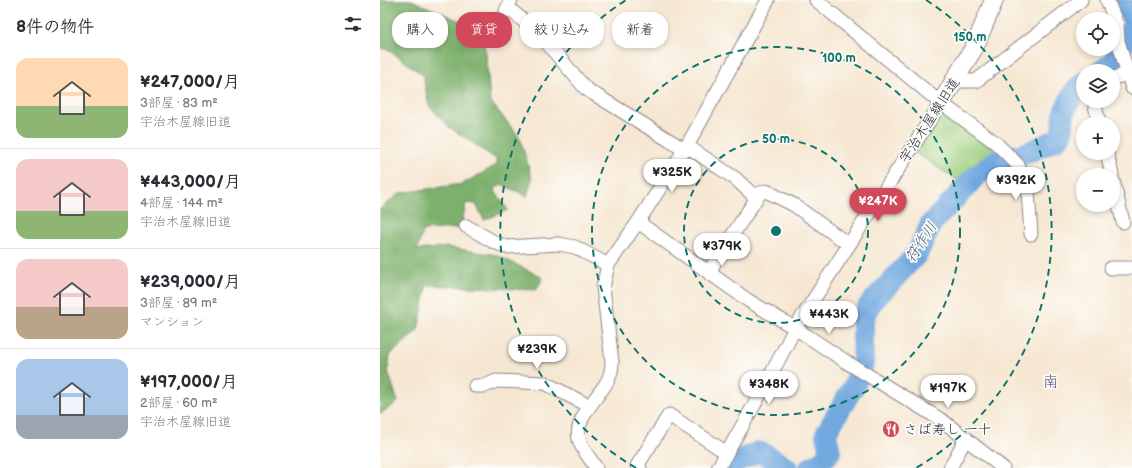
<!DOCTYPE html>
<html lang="ja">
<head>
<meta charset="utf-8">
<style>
	:root { --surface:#fff; --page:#f2f2f3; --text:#2b2b33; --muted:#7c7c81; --line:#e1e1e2; --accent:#d1495b }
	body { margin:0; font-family:"Balsamiq Sans","Klee One",sans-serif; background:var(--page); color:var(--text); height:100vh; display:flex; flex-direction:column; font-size:15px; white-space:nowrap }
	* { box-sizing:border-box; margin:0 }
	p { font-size:13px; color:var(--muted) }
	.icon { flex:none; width:22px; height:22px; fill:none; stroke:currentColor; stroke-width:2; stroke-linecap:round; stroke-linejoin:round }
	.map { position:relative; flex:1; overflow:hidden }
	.details { display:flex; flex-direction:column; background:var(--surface); width:380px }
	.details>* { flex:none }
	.top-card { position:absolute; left:12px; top:12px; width:380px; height:36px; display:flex; gap:8px }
	.fabs { position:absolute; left:696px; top:12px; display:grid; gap:8px }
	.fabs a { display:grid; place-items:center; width:44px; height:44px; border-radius:50%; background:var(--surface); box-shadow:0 2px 6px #0003; font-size:20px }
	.price { position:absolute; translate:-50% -34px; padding:0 9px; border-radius:14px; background:#fff; color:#222; font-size:13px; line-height:26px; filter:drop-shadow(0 1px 2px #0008) }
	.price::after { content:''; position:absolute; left:50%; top:24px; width:12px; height:9px; margin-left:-6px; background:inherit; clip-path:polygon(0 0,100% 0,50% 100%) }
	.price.on { background:var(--accent); color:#fff }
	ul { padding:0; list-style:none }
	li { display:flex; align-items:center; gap:12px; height:100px; padding:0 16px }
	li+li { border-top:1px solid var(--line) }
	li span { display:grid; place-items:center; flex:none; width:112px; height:80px; border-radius:12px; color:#555 }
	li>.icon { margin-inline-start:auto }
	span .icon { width:48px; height:48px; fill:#fffc; stroke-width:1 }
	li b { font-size:17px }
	h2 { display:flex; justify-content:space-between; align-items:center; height:48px; padding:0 16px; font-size:17px }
	.pill { padding:0 14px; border-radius:16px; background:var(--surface); box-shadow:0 2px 6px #0003; font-size:14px; line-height:36px }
	.pill.on { background:var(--accent); color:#fff }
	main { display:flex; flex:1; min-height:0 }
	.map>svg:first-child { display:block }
	.green { fill:#9ccd7d; stroke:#5f785c }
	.forest { fill:#7db06c; stroke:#506954 }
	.water { fill:#6fa8df; stroke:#48658d }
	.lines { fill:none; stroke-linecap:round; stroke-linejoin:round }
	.river { stroke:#6fa8df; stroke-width:22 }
	.street-casing { stroke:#8c8486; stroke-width:15 }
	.secondary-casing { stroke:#8c8486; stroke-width:20 }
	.street { stroke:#fff; stroke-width:13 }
	.secondary { stroke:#fff; stroke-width:18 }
	.ring { fill:none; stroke:#0f766e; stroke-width:2; stroke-dasharray:7 5 }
	.labels { text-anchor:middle; stroke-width:3.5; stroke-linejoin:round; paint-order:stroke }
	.street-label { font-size:14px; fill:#22223b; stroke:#fdfcf7 }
	.poi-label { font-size:14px; fill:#22223b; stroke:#fdfcf7; text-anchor:start }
	.water-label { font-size:15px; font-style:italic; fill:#41587d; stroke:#fdfcf7 }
	.quarter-label { font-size:16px; fill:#63537a; stroke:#fdfcf7 }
	.centre { fill:#0f766e; stroke:#fdfcf7; stroke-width:2 }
	.ring-label { font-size:12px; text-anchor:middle; font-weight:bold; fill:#0f766e; stroke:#fdfcf7; stroke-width:3.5; stroke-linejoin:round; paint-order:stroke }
</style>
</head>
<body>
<main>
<section class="details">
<h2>8件の物件<svg class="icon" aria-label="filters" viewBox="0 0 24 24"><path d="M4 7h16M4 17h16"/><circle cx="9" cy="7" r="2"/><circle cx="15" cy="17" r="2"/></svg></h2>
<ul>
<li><span style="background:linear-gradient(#ffd9b3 60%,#8fb573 0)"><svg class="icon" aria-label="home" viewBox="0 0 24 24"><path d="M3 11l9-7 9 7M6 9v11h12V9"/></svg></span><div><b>¥247,000/月</b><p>3部屋 · 83 m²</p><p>宇治木屋線旧道</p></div></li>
<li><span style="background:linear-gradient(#f6c9c9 65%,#8fb573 0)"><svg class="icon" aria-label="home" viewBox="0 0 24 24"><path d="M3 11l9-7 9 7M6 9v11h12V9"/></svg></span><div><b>¥443,000/月</b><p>4部屋 · 144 m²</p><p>宇治木屋線旧道</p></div></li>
<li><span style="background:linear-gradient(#f6c9c9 60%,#b9a48a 0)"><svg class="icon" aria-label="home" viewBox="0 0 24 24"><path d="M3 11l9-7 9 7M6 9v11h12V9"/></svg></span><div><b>¥239,000/月</b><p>3部屋 · 89 m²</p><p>マンション</p></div></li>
<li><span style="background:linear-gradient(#a9c7e8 70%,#9aa5b1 0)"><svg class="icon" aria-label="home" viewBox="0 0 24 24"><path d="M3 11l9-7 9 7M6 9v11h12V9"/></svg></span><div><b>¥197,000/月</b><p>2部屋 · 60 m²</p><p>宇治木屋線旧道</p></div></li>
</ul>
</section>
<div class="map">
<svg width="752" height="468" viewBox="0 0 752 468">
	<rect width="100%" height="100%" fill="#fdfcf7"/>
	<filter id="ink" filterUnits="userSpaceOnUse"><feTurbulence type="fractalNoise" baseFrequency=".025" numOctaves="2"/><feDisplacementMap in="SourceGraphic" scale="8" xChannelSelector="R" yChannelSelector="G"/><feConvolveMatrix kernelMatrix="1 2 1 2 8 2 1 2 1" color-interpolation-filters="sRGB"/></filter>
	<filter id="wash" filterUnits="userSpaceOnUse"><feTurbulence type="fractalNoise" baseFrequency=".012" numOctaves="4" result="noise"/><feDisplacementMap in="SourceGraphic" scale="16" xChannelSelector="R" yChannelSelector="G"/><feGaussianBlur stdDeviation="0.9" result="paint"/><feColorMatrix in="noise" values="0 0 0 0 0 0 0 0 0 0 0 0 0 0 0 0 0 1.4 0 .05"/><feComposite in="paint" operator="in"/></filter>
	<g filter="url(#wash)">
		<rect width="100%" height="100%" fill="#f6e7d2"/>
		<path class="green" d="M562,105L586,121L619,155L585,185L534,152Z"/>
		<path class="forest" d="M0,0H31L99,29L106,53L110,101L140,138L152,179L147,196L121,184L114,190L128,210L104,220L96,204L86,203L81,228L43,230L37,250L66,247L117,255L163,278L156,290L47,285L38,330L10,355L8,371L18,402L0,414V209L20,193L82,184L117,165L116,159L69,127L49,106L43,75L9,50L0,48Z"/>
		<path class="water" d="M734,0H752V51L745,28Z"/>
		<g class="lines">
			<g class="river">
				<path d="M721,71L732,64L750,32"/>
				<path d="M346,468L348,465L378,452L384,454L407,468"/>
				<path d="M430,468C438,464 445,460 450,452L447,440L446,433L475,384L483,363V321L487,309L492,302L537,254L551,224L596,176L617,160L647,153L678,139L682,132L684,112L694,92L703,83"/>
			</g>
		</g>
	</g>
	<g filter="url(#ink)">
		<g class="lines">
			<g class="street-casing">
				<g id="street">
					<path d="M131,0L126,11L133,12L160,35L206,89L305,150"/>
					<path d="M436,0L557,100L616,143L638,165L648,191L651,234"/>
					<path d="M727,0L737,25L738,41L752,88"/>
					<path d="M733,78L748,74"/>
					<path d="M574,81H596L701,0"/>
					<path d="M714,101L719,123"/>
					<path d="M307,146L356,179L376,198"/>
					<path d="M727,153L732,175"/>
					<path d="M733,180L743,222"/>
					<path d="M258,222L369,301L415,328L468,363L563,421L623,468"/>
					<path d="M86,226L114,242L126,247L179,244L195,247L228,265"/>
					<path d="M731,268H752"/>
					<path d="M330,274L334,263L380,193L386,191L414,205L468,244"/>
					<path d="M95,386H105L116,381L165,383L209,406"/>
					<path d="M216,468C211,459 201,449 199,439C194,421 216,399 225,385C230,378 232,370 232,362L223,287L228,265L258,222L307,146L388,0"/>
					<path d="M260,468L257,466L289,415L347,453"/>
					<path d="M338,468C365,422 391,376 415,328L561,103"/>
					<path d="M570,468L586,438"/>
				</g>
			</g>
			<g class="secondary-casing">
				<path id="secondary" d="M561,103L595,46L614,0"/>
			</g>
			<use href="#street" class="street"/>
			<use href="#secondary" class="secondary"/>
		</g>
	</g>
	<g class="ring">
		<circle cx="396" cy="231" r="92"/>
		<circle cx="396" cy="231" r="184"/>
		<path d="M256 468A275 275 0 0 1 246 0M546 0A275 275 0 0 1 536 468"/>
	</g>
	<defs>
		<g id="restaurant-disc" transform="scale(0.9)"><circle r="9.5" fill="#d1495b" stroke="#fdfcf7"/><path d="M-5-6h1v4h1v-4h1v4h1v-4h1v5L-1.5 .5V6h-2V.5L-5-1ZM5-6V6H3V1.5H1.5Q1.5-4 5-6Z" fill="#fff"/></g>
	</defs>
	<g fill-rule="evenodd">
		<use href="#restaurant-disc" x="511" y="429"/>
	</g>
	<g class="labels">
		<g class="street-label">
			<text transform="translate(549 120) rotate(-57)" y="5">宇治木屋線旧道</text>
		</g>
		<g class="poi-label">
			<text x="524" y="434">さば寿し 一十</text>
		</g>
		<g class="water-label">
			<text transform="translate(541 242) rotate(-57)" y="5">符作川</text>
		</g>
		<g class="quarter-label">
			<text x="671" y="387">南</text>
		</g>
	</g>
	<circle cx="396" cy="231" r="6" class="centre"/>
	<g class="ring-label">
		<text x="590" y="41">150 m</text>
		<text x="459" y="62">100 m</text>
		<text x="396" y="143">50 m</text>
	</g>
</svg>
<div class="fabs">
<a><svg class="icon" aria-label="locate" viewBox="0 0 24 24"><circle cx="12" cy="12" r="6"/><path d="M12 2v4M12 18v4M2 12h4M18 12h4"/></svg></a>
<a><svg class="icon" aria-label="layers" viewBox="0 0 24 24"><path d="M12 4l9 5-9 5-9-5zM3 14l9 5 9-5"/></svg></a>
<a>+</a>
<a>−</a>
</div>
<b class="price" style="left:292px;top:193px">¥325K</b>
<b class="price" style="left:636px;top:201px">¥392K</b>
<b class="price on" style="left:498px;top:222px">¥247K</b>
<b class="price" style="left:342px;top:267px">¥379K</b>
<b class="price" style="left:449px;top:335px">¥443K</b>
<b class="price" style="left:157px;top:370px">¥239K</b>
<b class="price" style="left:389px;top:405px">¥348K</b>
<b class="price" style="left:568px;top:409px">¥197K</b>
<div class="top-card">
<a class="pill">購入</a>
<a class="pill on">賃貸</a>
<a class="pill">絞り込み</a>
<a class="pill">新着</a>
</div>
</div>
</main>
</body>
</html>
